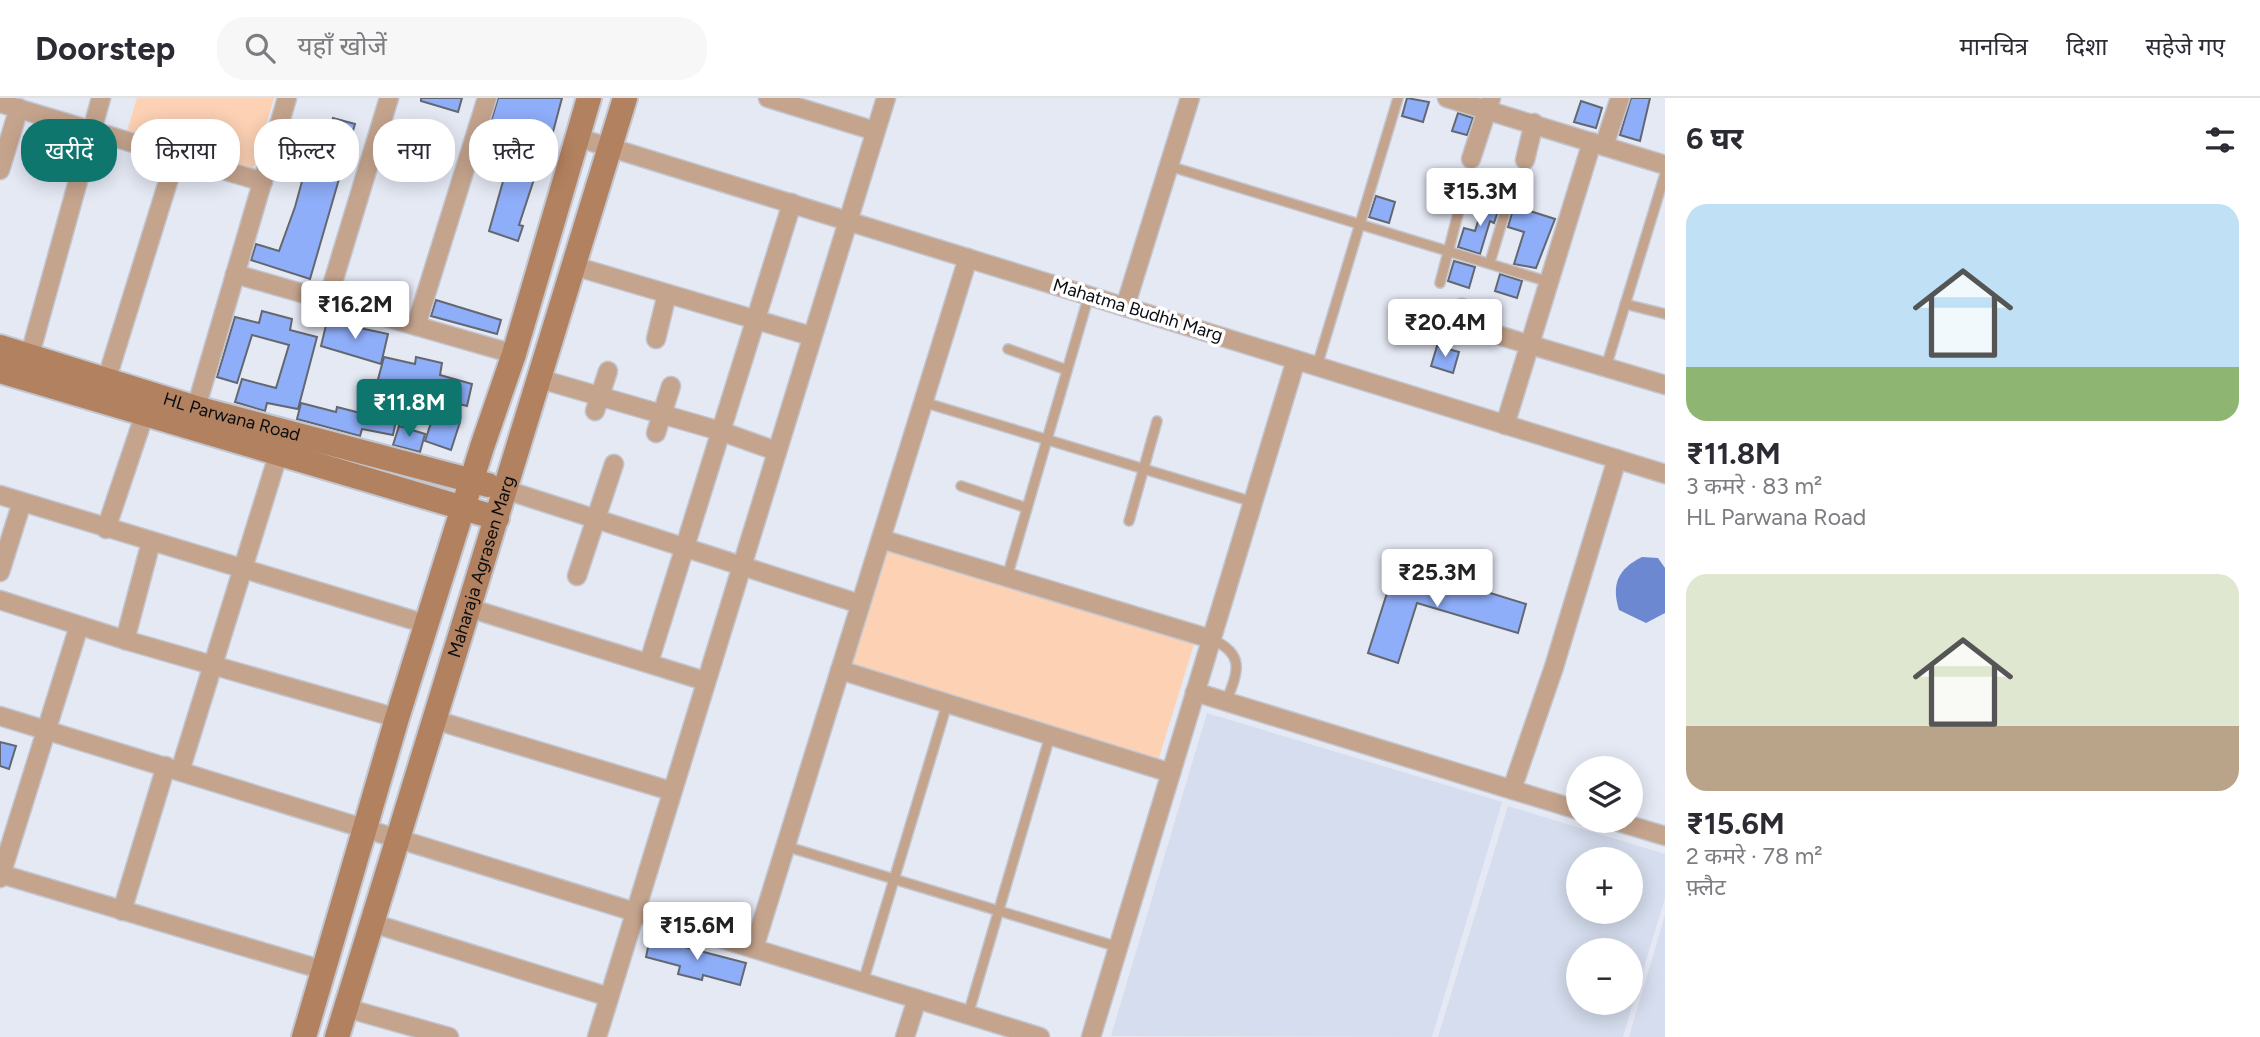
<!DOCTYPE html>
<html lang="hi">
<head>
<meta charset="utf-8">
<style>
	:root { --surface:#fff; --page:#f7f7f7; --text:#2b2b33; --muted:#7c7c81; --line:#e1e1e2; --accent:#0f766e }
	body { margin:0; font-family:Figtree,"Noto Sans Devanagari",sans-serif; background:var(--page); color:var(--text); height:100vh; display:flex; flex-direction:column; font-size:26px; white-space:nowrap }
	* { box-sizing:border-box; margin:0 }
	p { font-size:23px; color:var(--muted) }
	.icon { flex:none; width:38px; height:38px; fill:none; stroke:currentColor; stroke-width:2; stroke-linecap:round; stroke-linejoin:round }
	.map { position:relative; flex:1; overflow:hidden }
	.sheet { display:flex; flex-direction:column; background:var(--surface); width:595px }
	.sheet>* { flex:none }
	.hud { position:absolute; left:21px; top:21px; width:665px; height:63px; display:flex; gap:14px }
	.tools { position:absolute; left:1566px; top:658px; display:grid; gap:14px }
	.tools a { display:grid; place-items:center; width:77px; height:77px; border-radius:50%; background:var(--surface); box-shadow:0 4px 18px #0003; font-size:35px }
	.price { position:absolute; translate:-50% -60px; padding:0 16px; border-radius:7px; background:#fff; color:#222; font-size:23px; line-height:46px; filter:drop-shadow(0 2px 4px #0008) }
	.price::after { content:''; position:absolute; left:50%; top:42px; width:21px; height:16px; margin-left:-10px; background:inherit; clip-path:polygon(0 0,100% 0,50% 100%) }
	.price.selected { background:var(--accent); color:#fff }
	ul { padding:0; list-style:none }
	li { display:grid; align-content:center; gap:14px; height:371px; padding:0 21px }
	li span { display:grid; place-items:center; height:217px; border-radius:21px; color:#555 }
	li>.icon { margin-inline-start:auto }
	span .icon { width:126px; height:126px; fill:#fffc; stroke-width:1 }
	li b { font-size:30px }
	h2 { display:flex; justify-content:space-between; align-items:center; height:84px; padding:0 21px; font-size:30px }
	.tag { padding:0 24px; border-radius:28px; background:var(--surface); box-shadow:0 4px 18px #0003; font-size:24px; line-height:63px }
	.tag.selected { background:var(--accent); color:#fff }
	header { display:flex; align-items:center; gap:42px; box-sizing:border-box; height:98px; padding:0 35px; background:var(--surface); border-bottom:2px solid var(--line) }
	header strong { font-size:33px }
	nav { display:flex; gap:38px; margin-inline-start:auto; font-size:24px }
	.search { width:490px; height:63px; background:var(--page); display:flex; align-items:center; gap:18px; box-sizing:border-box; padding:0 24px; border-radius:28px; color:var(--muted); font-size:26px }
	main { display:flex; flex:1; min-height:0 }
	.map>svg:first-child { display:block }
	.built { fill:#d5ddee; fill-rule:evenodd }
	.green { fill:#fcd1b4 }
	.water { fill:#6b88d0 }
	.building { fill:#8faef9; stroke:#636770; stroke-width:2 }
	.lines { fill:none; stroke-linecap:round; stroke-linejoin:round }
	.lane-casing { stroke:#c2c6d0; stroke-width:12 }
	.street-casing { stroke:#c2c6d0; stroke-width:21 }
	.secondary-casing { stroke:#c2c6d0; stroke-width:28 }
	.lane { stroke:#c5a48d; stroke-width:9 }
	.street { stroke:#c5a48d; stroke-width:18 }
	.secondary { stroke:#b2815f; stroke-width:24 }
	.labels { text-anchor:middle; stroke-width:7; stroke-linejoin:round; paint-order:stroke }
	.street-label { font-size:18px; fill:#0b0d10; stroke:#fff }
</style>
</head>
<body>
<header>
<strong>Doorstep</strong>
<div class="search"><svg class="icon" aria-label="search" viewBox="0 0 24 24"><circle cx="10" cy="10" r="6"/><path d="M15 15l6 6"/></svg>यहाँ खोजें</div>
<nav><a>मानचित्र</a><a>दिशा</a><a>सहेजे गए</a></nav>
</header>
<main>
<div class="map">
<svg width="1665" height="939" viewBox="0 0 1665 939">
	<rect width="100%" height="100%" fill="#e5e9f4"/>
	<g class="built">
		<path d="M1207,615L1502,704L1432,939L1111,938Z"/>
		<path d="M1508,708L1665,756V800L1623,939H1438ZM1631,761V814H1578V761ZM1631,852V905H1578V852Z"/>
		<path d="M1665,817V939H1629Z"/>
	</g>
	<g class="green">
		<path d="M137,0H274L253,71L127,33Z"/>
		<path d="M888,449L1194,546L1158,663L851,566Z"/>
	</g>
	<path class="water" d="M1642,459L1658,460L1665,470V515L1646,525L1619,512C1611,486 1618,471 1642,459Z"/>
	<g class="building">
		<path d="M421,0H462L458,14L421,3Z"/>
		<path d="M498,0H562L545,64L540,63L519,127L523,128L518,143L489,133L511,55L484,47Z"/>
		<path d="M1407,0L1429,4L1423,24L1402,18Z"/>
		<path d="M1631,0H1650L1640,43L1620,37Z"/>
		<path d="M1581,3L1602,10L1596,30L1574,24Z"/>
		<path d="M1458,15L1473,20L1467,37L1452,33Z"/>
		<path d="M333,20L355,26L310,181L251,162L256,146L279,153L295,109L304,76L279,67L283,54L313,63L322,32L329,34Z"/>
		<path d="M1376,98L1395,104L1389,125L1369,119Z"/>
		<path d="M1485,100L1501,104L1494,125L1490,123L1480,156L1458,149L1464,130L1475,133Z"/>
		<path d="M1514,108L1555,121L1536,170L1514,166L1524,134L1508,129Z"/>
		<path d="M1454,163L1475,169L1469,190L1448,183Z"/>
		<path d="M1500,176L1522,183L1517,200L1495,193Z"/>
		<path d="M436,202L501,222L497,236L431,218Z"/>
		<path d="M262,213L292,221L290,232L317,239L298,311L267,305L265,313L235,304L242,281L276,290L289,247L252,237L237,285L217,279L235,219L259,225Z"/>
		<path d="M327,223L388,236L381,266L321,248Z"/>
		<path d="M1437,248L1459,254L1453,275L1431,268Z"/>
		<path d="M384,259L415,266L416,259L442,265L440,277L472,286L467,308L436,300L439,292L408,285L406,293L377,285Z"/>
		<path d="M301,305L336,314L337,309L368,317L370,306L398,312L393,337L362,331L360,338L297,321Z"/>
		<path d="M433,319L460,324L451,352L425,343Z"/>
		<path d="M399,328L425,336L420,354L393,347Z"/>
		<path d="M1409,470L1526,506L1518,535L1417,505L1398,565L1368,555L1393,476L1406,480Z"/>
		<path d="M0,644L16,648L9,671L0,668Z"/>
		<path d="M650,840L746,865L740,887L703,877L702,882L678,876L680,868L646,859Z"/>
	</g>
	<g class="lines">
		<g class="lane-casing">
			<g id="lane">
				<path d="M1169,68L1549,184"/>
				<path d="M1490,164L1508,104"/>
				<path d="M1440,185L1466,85"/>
				<path d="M1625,206L1665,216"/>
				<path d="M1008,251L1067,272"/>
				<path d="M1317,268L1398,0"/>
				<path d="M1606,269L1665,76"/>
				<path d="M923,304L1253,404"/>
				<path d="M961,388L1027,410"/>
				<path d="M1129,423L1157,323"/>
				<path d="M1007,479L1089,197"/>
				<path d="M1211,541C1246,556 1238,574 1226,604"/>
				<path d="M785,748L1118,849"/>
				<path d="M863,884L947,606"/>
				<path d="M968,917L1050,638"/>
			</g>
		</g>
		<g class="street-casing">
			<g id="street">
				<path d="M768,0L875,33"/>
				<path d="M1447,0L1665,67"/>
				<path d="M0,5L263,84"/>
				<path d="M576,39L1665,376"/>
				<path d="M1604,48L1620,0"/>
				<path d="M1471,61L1491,0"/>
				<path d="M1525,62L1534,25"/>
				<path d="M0,72L19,10"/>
				<path d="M574,168L811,238"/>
				<path d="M235,176L514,256"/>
				<path d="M327,204L389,0"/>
				<path d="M1125,209L1190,0"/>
				<path d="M1462,210L1474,230L1665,287"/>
				<path d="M416,228L487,0"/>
				<path d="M656,241L667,196"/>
				<path d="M29,260L101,0"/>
				<path d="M107,280L176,58"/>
				<path d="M540,281L720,333L776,353"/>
				<path d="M196,310L287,0"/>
				<path d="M595,313L608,273"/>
				<path d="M1505,327L1592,44"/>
				<path d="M656,335L671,288"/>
				<path d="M506,392L860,506"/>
				<path d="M0,397L426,526"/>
				<path d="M106,431L145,315"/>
				<path d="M881,441L1211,541"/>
				<path d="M0,474L22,404"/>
				<path d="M577,478L614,366"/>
				<path d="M0,502L125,542L397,620"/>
				<path d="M469,510L705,583"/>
				<path d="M125,542L151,444"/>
				<path d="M649,564L792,105"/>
				<path d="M840,572L1171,675"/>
				<path d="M1195,594L1578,712"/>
				<path d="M0,618L1040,939"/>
				<path d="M435,622L671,693"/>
				<path d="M180,673L279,354"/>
				<path d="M1512,691L1554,569L1617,361"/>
				<path d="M1615,723L1665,738"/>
				<path d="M1,776L323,872"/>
				<path d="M0,780L79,528"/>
				<path d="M122,813L166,668"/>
				<path d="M372,825L609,899"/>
				<path d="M754,850L968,160"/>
				<path d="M346,910L449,939"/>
				<path d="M597,939L886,0"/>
				<path d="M905,939L917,901"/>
				<path d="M1091,939L1296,262"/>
			</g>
		</g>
		<g class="secondary-casing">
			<g id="secondary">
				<path id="s1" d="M0,249L196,310L488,387"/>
				<path d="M0,273L497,420"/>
				<path d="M304,939L397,620L482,349L514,256L589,0"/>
				<path id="s2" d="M337,939L625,0"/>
			</g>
		</g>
		<use href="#lane" class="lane"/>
		<use href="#street" class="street"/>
		<use href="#secondary" class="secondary"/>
	</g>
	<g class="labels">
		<g class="street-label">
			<text transform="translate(1138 212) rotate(17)" y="6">Mahatma Budhh Marg</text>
			<text dy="6" stroke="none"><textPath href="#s1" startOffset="242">HL Parwana Road</textPath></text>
			<text dy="6" stroke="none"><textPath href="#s2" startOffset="492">Maharaja Agrasen Marg</textPath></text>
		</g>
	</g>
</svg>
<div class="tools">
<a><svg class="icon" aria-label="layers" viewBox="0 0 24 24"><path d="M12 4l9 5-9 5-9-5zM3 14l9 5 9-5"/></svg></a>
<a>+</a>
<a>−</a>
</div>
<b class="price" style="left:1480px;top:130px">₹15.3M</b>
<b class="price" style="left:355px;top:243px">₹16.2M</b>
<b class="price" style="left:1445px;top:261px">₹20.4M</b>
<b class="price selected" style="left:409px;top:341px">₹11.8M</b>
<b class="price" style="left:1437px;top:511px">₹25.3M</b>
<b class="price" style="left:697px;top:864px">₹15.6M</b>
<div class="hud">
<a class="tag selected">खरीदें</a>
<a class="tag">किराया</a>
<a class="tag">फ़िल्टर</a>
<a class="tag">नया</a>
<a class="tag">फ़्लैट</a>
</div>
</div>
<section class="sheet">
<h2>6 घर<svg class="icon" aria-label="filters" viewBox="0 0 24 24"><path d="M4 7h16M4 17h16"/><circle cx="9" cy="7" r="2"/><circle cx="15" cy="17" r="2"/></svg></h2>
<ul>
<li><span style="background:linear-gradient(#bfe0f5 75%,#8fb573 0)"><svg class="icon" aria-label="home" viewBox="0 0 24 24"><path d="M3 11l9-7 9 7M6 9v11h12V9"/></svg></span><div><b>₹11.8M</b><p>3 कमरे · 83 m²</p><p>HL Parwana Road</p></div></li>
<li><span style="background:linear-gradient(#dfe7d0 70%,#b9a48a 0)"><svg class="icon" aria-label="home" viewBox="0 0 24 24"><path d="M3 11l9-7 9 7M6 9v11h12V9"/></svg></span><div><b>₹15.6M</b><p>2 कमरे · 78 m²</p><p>फ़्लैट</p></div></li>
</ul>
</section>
</main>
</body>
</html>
